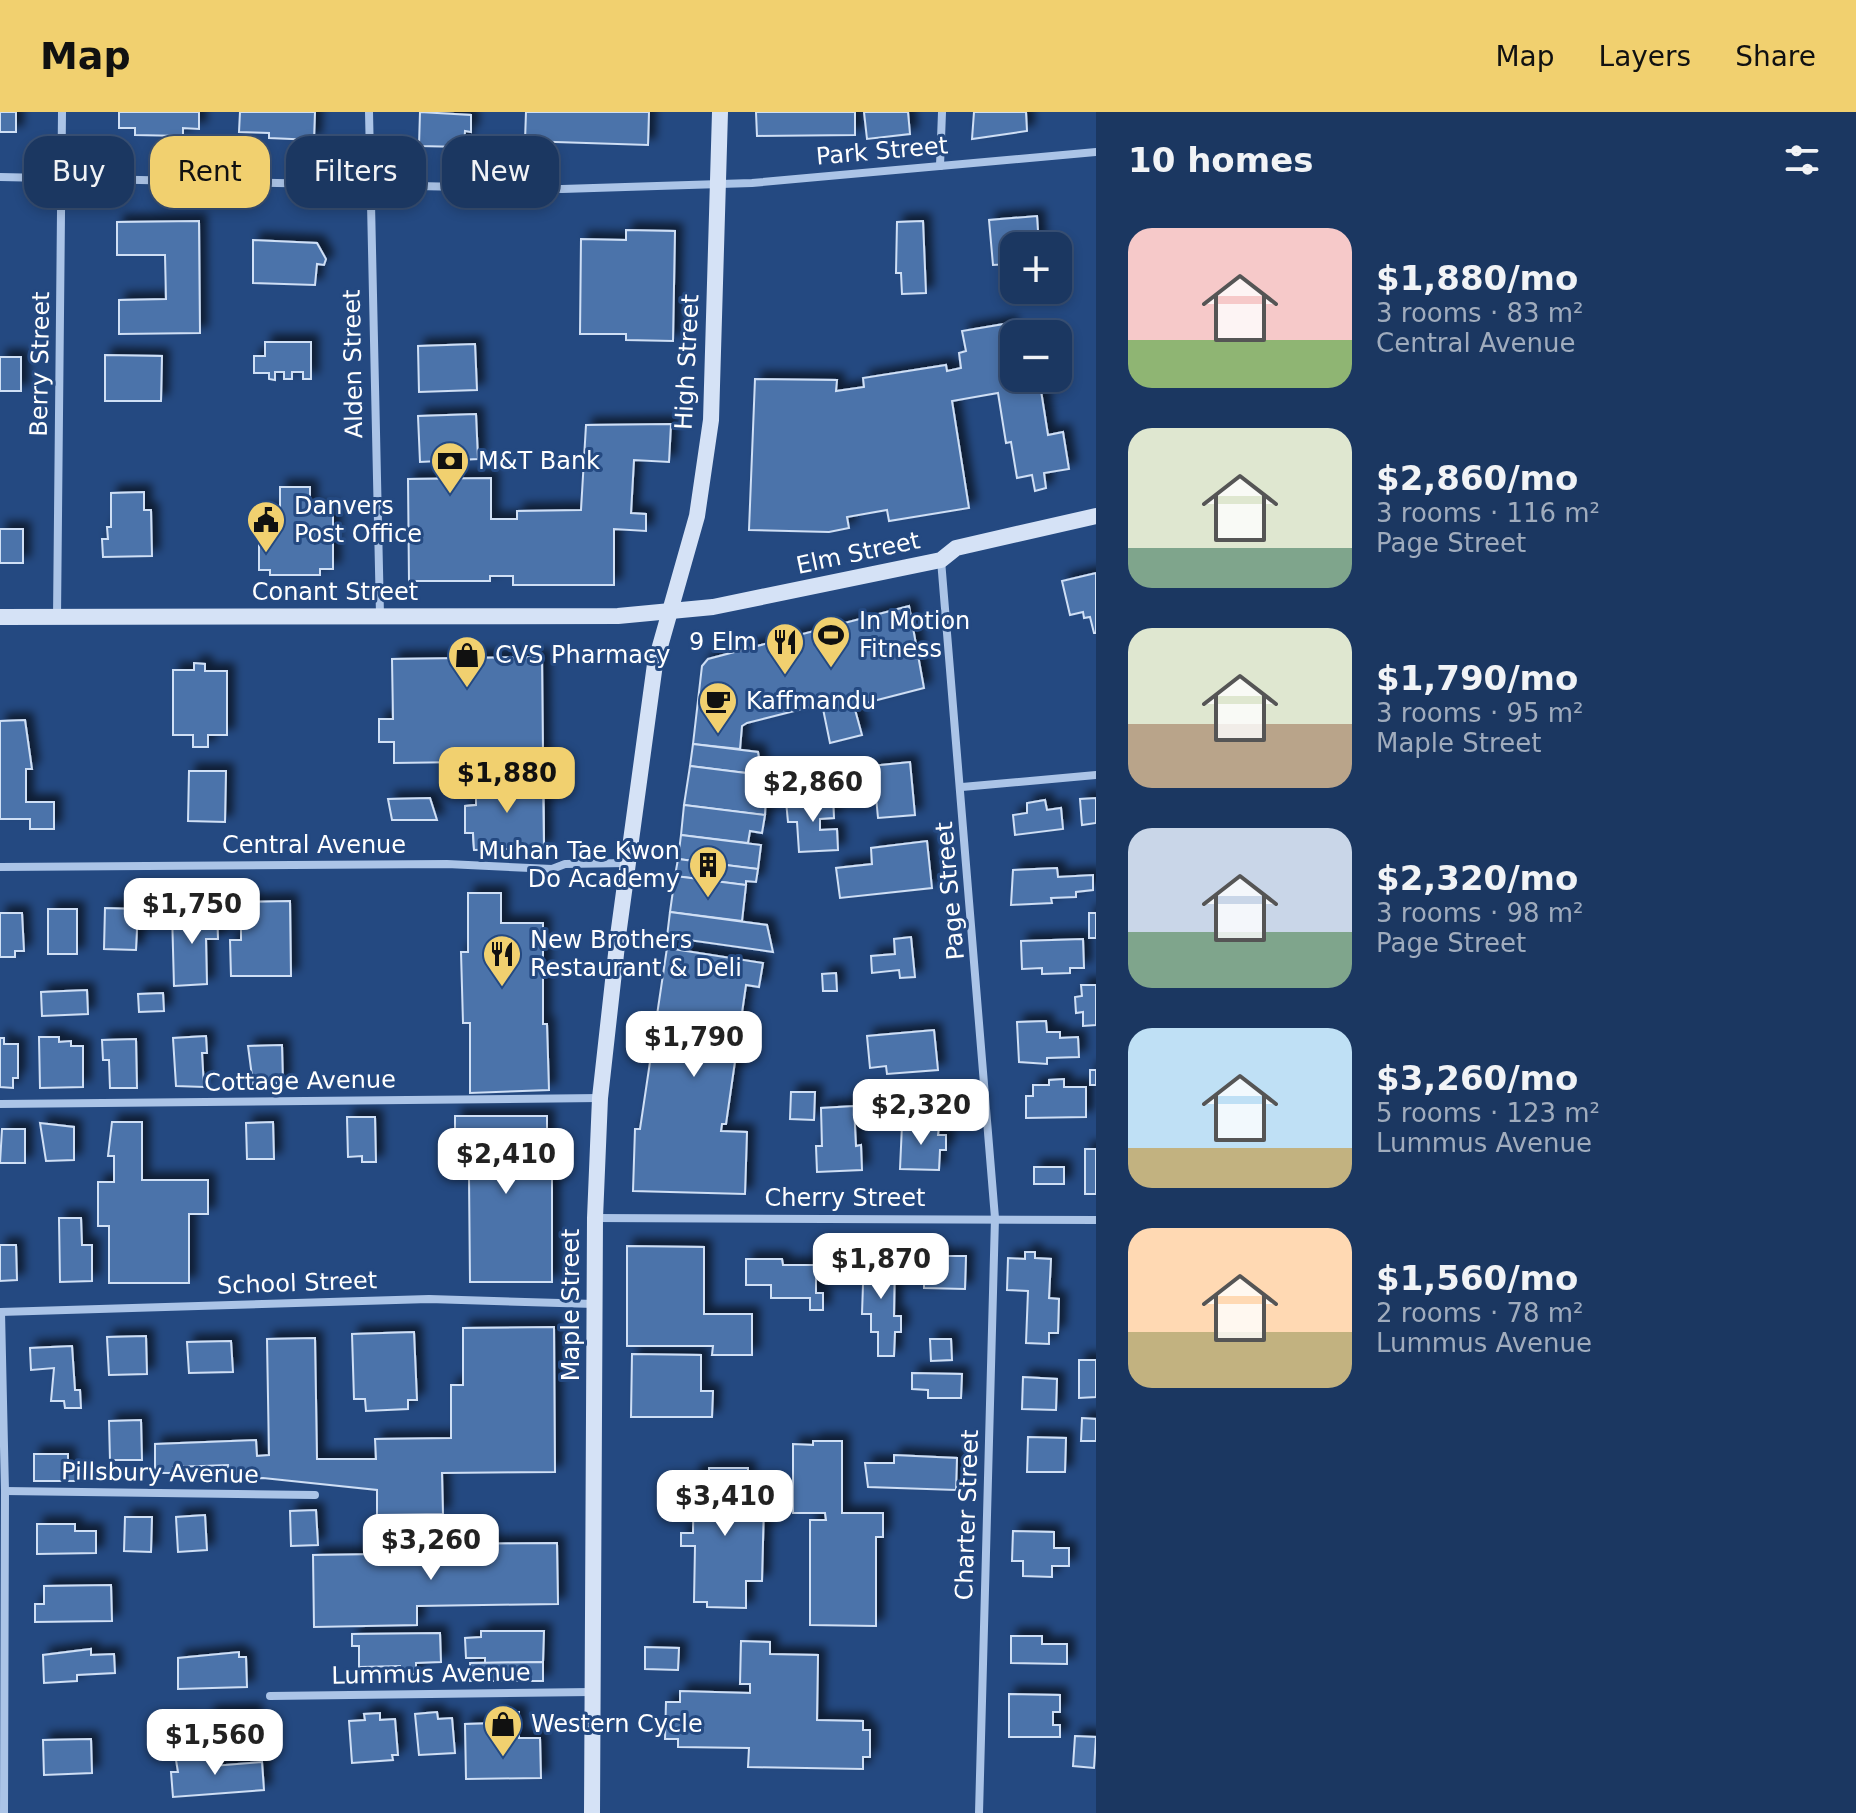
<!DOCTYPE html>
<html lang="en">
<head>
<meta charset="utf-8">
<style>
	:root { --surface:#1b3761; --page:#28426a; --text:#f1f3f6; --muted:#a0acbd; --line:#395176; --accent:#f1d06f }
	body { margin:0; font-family:"DejaVu Sans",sans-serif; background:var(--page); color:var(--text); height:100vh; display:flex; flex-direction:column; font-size:30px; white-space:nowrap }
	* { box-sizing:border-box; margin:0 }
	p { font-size:26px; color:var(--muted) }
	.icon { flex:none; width:44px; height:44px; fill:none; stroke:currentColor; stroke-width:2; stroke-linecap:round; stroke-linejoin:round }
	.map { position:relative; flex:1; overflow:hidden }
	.details { display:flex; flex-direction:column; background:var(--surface); width:760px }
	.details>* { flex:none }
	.top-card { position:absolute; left:24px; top:24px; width:760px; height:72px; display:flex; gap:16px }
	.fabs { position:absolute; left:1000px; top:120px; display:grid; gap:16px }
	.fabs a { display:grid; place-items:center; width:72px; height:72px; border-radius:16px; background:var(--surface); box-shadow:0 4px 12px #0003,0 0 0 2px var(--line); font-size:40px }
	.price { position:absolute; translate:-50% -68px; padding:0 18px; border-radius:16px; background:#fff; color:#222; font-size:26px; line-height:52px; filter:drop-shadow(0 2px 4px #0008) }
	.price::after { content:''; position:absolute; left:50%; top:48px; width:24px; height:18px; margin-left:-12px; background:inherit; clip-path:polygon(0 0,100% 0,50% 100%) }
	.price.active { background:var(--accent); color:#111 }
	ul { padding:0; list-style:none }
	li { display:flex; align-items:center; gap:24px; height:200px; padding:0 32px }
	li span { display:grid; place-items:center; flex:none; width:224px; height:160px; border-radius:24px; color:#555 }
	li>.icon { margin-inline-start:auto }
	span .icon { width:96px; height:96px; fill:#fffc; stroke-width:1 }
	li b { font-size:34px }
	h2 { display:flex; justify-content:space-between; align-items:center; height:96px; padding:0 32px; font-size:34px }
	.tag { padding:0 28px; border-radius:24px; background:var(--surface); box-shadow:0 4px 12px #0003,0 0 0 2px var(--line); font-size:28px; line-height:72px }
	.tag.active { background:var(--accent); color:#111 }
	header { display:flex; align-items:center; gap:48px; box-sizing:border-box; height:112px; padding:0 40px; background:var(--accent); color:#111 }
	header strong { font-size:38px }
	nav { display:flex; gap:44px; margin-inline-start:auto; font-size:28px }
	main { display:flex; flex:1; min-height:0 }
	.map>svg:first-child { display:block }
	.building { fill:#4c73aa; stroke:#cfdff5; stroke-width:2; filter:url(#shadow) }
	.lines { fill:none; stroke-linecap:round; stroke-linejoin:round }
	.street { stroke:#abc4e7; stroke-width:8 }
	.secondary { stroke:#d5e2f6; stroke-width:16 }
	.labels { text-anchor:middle; stroke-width:6; stroke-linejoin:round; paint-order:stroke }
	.street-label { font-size:24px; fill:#fff; stroke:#244981 }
	.poi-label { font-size:24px; fill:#fff; stroke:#244981; text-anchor:start }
</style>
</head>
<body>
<header>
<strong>Map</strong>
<nav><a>Map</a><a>Layers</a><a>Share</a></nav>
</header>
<main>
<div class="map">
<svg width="1096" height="1701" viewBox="0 0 1096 1701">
	<defs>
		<filter id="shadow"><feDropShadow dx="7" dy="-7" stdDeviation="4" flood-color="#0009"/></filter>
	</defs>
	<rect width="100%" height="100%" fill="#244981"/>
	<g class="building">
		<rect x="0" y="0" width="16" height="20"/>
		<path d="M119,0H199V17L183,16V24L135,23V16H119Z"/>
		<path d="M240,0H315L314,28L269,26V21L239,20Z"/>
		<path d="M420,0L471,3V20L465,19L464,35L419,34Z"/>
		<path d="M526,0H649L648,33L525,29Z"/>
		<path d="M756,0H855V23L757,24Z"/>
		<path d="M864,0H908L910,22L867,27Z"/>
		<path d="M974,0H1026L1027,19L972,27Z"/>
		<path d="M1037,104L1039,134H1014L1013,171L1011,152L993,153L989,108Z"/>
		<path d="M199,109L200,221L119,222V188L166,187L165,143H117V110Z"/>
		<path d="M923,109L926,181L902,182L901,161H896L897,110Z"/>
		<path d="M626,118L675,119L673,229L626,228V222H580L581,127L626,128Z"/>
		<path d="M253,128L317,131L326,147L324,153L317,152L315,173L253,171Z"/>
		<path d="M1010,211L1014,266H1039L1048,323L1063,320L1069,357L1044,361L1046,376L1035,379L1032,363L1017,366L1011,330L1006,331L998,281L952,289L969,396L889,409L887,398L847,405L849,416L829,420L749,418L755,267L837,268L836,279L864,275L863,266L946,253L947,259L961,256L959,241L966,239L962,219Z"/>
		<path d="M265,230H311V267H303V260H292V267H284V260H275V268L269,267V261H254V244H265Z"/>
		<path d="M475,232L477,278L419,280L418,234Z"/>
		<path d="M105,243L162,244L161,289H105Z"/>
		<rect x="0" y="245" width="21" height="34"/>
		<path d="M476,302L478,347L420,350L418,304Z"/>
		<path d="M671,312L669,350L634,348L631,401L646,402V419L614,417V473H513V464H490V469H409L408,367L491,366V407H517V399L581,398L586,313Z"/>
		<path d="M280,375H310V397H333V457H320V463H270V458H259V399H280Z"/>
		<path d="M144,380V398H151L152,444L103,445L102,427H108L107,415H111V381Z"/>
		<rect x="0" y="417" width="23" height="34"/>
		<path d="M1096,461V521H1094L1090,505L1084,506L1083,500L1070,503L1062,469Z"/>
		<path d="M909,494L924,576L854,594L862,623L830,631L822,592L747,611L742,614L740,637L693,632L702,554L708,547Z"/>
		<path d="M542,545L544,736L474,738L473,721H465V694L476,693V669H464V650L394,651V630H379V607H393L392,547Z"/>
		<path d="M194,551L205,552V559H227V623H208V635H193V623H173V558H194Z"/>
		<path d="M25,608L32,657H26V690H54V717H30V707H0V609Z"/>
		<path d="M693,632L758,640L762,663L690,654Z"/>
		<path d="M910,650L915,703L878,706L876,685L858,686L856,665L871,664V654Z"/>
		<path d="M690,654L762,663L766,682L765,703L684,693Z"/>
		<path d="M189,659H226L225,710L188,709Z"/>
		<path d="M543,668L544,736L474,738L473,721H465V694L476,693V669Z"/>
		<path d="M833,685L834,706L820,707V718L837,717L838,738L799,740L797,710H788L786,689Z"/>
		<path d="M430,686L437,708H392L388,687Z"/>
		<path d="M1096,686V711L1082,713L1080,687Z"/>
		<path d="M1045,688L1047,698L1061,696L1063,717L1015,723L1013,703L1027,701V691Z"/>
		<path d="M684,693L765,703L762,721L750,719L748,731L681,723Z"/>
		<path d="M681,723L761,733L758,757L678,747Z"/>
		<path d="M927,729L932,776L840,786L836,756L872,752L871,736Z"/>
		<path d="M678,747L758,757L756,770L746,769V773L675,764Z"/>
		<path d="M1057,756L1058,765L1093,763V778L1076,780V785L1051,786L1052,791L1011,793L1013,758Z"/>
		<path d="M675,764L746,773L742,809L670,800Z"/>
		<path d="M468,781H501V811H543V912H547L549,978L470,981V911H463L461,840H468Z"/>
		<path d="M290,789L291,864H231L230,828H241V790Z"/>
		<path d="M105,796L138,797L136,838L104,837Z"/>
		<rect x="48" y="797" width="29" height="45"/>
		<path d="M217,799L218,827H206L207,872L174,874L172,801Z"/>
		<path d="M670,800L767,813L773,840L667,825Z"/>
		<path d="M0,801H22L24,839H15V845H0Z"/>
		<rect x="1089" y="801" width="7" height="25"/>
		<path d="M911,825L915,865L900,866L899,858L872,861L871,844L895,842L894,827Z"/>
		<path d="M1083,827L1084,856H1070V861L1042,862V856L1022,857L1021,829Z"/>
		<path d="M667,836L763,851L759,875L746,873L726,1012H722L721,1019L747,1020L745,1082L633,1079L635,1017H640Z"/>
		<path d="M836,861L837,879H823L822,862Z"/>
		<path d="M1081,873H1096V913L1083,914V900L1076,901L1075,885L1082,884Z"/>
		<path d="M87,878L88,902L42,904L41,880Z"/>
		<path d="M163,881L164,899L139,900L138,882Z"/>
		<path d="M1046,909L1047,920H1060V926L1078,925L1079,945L1047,946V952L1019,950L1017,910Z"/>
		<path d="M934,918L938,958L887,962L886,954L870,956L867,924Z"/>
		<path d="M206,924L207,941H202L204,975L176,974L173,926Z"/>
		<path d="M39,925H59V930L71,929V934H83V975L40,976Z"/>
		<path d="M0,926H4V932H18V966H13V976L0,975Z"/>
		<path d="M136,927L137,976H110L109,948H103L102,928Z"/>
		<path d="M282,933L283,971L253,972L248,934Z"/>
		<rect x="1090" y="958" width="6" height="15"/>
		<path d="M1064,967V975H1086V1005L1026,1006V984H1033V973H1049V968Z"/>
		<path d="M791,980H815L814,1008L790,1007Z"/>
		<path d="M854,994L856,1034L861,1033L862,1058L817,1060L816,1034H822L821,996Z"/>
		<path d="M455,1004H547V1063H552V1170H470L469,1065H455V1045H447V1029H455Z"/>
		<path d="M347,1005H375L376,1050H362V1044L348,1045Z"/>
		<path d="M112,1010H142V1068H208V1102H189V1171H109V1114H98V1070H114V1044H108Z"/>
		<path d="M273,1010L274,1047H247L246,1011Z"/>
		<path d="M40,1011L74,1015V1048L46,1049Z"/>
		<path d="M902,1013L939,1014L938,1023H946V1038H940L939,1058L900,1057Z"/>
		<path d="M2,1017H25V1051H0Z"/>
		<rect x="1085" y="1037" width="11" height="45"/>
		<rect x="1034" y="1055" width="30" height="17"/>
		<path d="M59,1106H81L82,1133H92V1169L60,1170Z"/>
		<path d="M0,1133H16L17,1168L0,1169Z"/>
		<path d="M627,1134L704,1135V1202H752V1243H712L713,1234H627Z"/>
		<path d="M1025,1140H1035V1146L1051,1147L1049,1186L1059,1187L1058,1221H1049V1232L1026,1231L1028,1179L1007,1178L1008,1146L1025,1147Z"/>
		<path d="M864,1143L895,1144L894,1204H901V1220H895L894,1244H878V1220H871V1202H862Z"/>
		<path d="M915,1144H966L965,1177L924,1176V1165L915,1164Z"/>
		<path d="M746,1147H782L783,1153H816V1181H823V1198H810V1186H771V1173H746Z"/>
		<path d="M554,1215L555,1360L442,1361L443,1402L377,1403V1378L263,1366L228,1368V1353L173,1355V1361H155V1332L256,1328L257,1344L269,1343L267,1227L315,1226L317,1347H376L375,1327L451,1326V1273H463V1216Z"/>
		<path d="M414,1220L417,1288H408V1297L366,1299L365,1287H354L352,1222Z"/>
		<path d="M146,1224L147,1262L109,1263L107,1225Z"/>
		<path d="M930,1227H951L952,1248L931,1249Z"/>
		<path d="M231,1229L233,1260L189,1261L187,1230Z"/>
		<path d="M72,1234L75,1278H80L81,1296H65L64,1289H51L54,1256L31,1258L30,1236Z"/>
		<path d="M632,1242L701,1243V1279H713L712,1305H631Z"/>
		<path d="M1079,1248H1096V1285L1079,1286Z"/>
		<path d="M912,1261L962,1262L961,1286H928V1278L912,1277Z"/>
		<path d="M1023,1265L1057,1267L1056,1298L1022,1297Z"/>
		<path d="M1082,1306L1096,1307V1329H1081Z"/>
		<path d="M141,1308L142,1348H110L109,1309Z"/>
		<path d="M1028,1325L1066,1326L1065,1360H1027Z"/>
		<path d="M813,1329H842V1401H883V1425H876V1514L810,1513V1408H826L825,1401H793V1332L813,1333Z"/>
		<path d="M34,1342H68V1360H82V1369H34Z"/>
		<path d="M894,1343L957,1346L956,1378L868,1375L865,1351H894Z"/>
		<path d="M709,1356H748L747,1391H764L762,1469H746V1496L707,1495V1490H694L695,1434H681V1421H693L694,1359H709Z"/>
		<path d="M316,1398L318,1433L291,1434L290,1399Z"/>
		<path d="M205,1403L207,1438L178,1440L176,1405Z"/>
		<path d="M125,1405H152L151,1440L124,1439Z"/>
		<path d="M37,1412H75V1419H96V1441L37,1442Z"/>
		<path d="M1013,1419L1054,1420V1436H1069V1454H1052V1465L1023,1464V1449H1012Z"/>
		<path d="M557,1431L558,1492L417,1494V1513L314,1515L313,1443L446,1441V1432Z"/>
		<path d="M111,1473L112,1509L35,1510V1492H44V1474Z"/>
		<path d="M481,1519H544L543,1550L485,1551V1546H466L465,1526L481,1525Z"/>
		<path d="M440,1521L441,1550L416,1551V1562H400V1554L359,1555V1534H352V1522Z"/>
		<path d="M1011,1524H1042V1532H1067V1552L1011,1551Z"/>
		<path d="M741,1529L770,1530V1542L818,1543L817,1608L863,1609V1618H870V1645H863V1657L748,1655L749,1636L678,1635V1627H665L666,1590H680V1579L750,1581V1572H740Z"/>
		<path d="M645,1535L679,1536L678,1558L645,1557Z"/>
		<path d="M91,1537V1543L114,1542L115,1561L77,1563V1569L44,1571L43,1543Z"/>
		<path d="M239,1540V1545H246L247,1575L178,1577V1546Z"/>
		<path d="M543,1550V1569H470V1551Z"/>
		<path d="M1009,1582L1060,1583V1600H1053V1613H1060V1625H1009Z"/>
		<path d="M254,1599L255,1631L209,1633L208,1601Z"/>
		<path d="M437,1600L438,1607L452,1606L455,1641L419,1643L415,1602Z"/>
		<path d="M519,1600V1626H540L541,1666L466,1667L465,1612L496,1611V1601Z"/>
		<path d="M380,1601V1608L395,1607L398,1643H392L393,1648L352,1651L349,1609L365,1608L364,1602Z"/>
		<path d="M189,1610L191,1634L168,1636L165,1612Z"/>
		<path d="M1075,1624L1096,1625L1094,1656L1073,1654Z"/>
		<path d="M91,1627L92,1661L44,1663L43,1628Z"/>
		<path d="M204,1641L213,1643V1654L262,1650L264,1678L173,1685L171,1660H178L176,1648Z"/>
	</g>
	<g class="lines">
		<g class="street">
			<path d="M369,0L380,503"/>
			<path d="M940,54L942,0"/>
			<path d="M0,65L562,77L752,71L1096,40"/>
			<path d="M941,448L995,1106L979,1701"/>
			<path d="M57,505L62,0"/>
			<path d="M962,675L1096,663"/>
			<path d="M0,755L447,752L552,757L565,752L627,751"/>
			<path d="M0,992L600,986"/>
			<path d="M595,1106L1096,1108"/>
			<path d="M0,1200L429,1187L594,1192"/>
			<path d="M1,1200L5,1379L4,1701"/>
			<path d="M5,1379L315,1383"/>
			<path d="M270,1584L592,1580"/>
		</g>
		<g class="secondary">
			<path d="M0,505L618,504L713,495L941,448L956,436L1096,404"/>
			<path d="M592,1701L595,1106L600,986L618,824L655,552L697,404L711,308L720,0"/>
		</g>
	</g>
	<defs>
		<g id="bank-pin" transform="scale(2)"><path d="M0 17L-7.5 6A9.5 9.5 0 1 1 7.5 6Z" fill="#f1d06f" stroke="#244981"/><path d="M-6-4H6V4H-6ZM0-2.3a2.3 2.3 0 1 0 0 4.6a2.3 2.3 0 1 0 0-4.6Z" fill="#111"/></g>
		<g id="civic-pin" transform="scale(2)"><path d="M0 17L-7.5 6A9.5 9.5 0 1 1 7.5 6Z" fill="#f1d06f" stroke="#244981"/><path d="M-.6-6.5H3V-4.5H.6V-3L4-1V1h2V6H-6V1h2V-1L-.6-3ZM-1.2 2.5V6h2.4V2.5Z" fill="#111"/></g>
		<g id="stadium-pin" transform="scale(2)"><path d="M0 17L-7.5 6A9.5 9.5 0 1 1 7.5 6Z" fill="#f1d06f" stroke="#244981"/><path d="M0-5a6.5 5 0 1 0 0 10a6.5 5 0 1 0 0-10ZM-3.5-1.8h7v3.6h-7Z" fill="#111"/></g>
		<g id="restaurant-pin" transform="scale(2)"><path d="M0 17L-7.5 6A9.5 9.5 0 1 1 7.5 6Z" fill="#f1d06f" stroke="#244981"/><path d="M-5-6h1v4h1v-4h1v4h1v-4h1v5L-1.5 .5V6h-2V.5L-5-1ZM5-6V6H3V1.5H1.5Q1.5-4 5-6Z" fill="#111"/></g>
		<g id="shop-pin" transform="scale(2)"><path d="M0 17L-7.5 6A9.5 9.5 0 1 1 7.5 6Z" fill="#f1d06f" stroke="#244981"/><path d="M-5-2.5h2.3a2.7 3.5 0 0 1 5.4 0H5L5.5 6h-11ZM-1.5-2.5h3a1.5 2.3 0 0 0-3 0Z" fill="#111"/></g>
		<g id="cafe-pin" transform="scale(2)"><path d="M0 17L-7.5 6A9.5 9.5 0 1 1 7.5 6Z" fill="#f1d06f" stroke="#244981"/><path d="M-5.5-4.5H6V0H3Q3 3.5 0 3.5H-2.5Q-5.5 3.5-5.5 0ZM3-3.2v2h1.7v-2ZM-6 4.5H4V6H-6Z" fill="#111"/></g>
		<g id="building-pin" transform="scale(2)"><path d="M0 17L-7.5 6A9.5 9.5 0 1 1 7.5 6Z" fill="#f1d06f" stroke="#244981"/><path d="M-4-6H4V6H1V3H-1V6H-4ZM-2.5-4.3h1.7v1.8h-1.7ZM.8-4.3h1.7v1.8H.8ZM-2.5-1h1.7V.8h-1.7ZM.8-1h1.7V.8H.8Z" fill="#111"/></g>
	</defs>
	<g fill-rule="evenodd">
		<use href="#bank-pin" x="450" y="349"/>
		<use href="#civic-pin" x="266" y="408"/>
		<use href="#stadium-pin" x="831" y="523"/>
		<use href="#restaurant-pin" x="785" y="530"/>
		<use href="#shop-pin" x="467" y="543"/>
		<use href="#cafe-pin" x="718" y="589"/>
		<use href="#building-pin" x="708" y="753"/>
		<use href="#restaurant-pin" x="502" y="842"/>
		<use href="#shop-pin" x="503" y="1612"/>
	</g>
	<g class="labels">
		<g class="street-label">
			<text transform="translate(882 39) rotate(-5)" y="8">Park Street</text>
			<text transform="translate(687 250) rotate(-87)" y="8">High Street</text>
			<text transform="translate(40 252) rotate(-89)" y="8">Berry Street</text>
			<text transform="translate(353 252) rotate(-91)" y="8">Alden Street</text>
			<text transform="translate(858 441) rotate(-12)" y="8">Elm Street</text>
			<text x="335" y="488">Conant Street</text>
			<text x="314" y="741">Central Avenue</text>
			<text transform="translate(950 779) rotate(-95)" y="8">Page Street</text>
			<text transform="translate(300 969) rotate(-1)" y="8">Cottage Avenue</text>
			<text x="845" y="1094">Cherry Street</text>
			<text transform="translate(297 1171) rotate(-2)" y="8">School Street</text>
			<text transform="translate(571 1193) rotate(-90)" y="8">Maple Street</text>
			<text transform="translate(160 1361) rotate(1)" y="8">Pillsbury Avenue</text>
			<text transform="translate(967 1403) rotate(-88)" y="8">Charter Street</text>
			<text transform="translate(431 1562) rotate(-1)" y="8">Lummus Avenue</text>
		</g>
		<g class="poi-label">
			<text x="478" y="357">M&amp;T Bank</text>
			<text x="294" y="402">Danvers<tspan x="294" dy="28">Post Office</tspan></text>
			<text x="859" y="517">In Motion<tspan x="859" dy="28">Fitness</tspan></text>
			<text x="757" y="538" text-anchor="end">9 Elm</text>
			<text x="495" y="551">CVS Pharmacy</text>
			<text x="746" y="597">Kaffmandu</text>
			<text x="680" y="747" text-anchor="end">Muhan Tae Kwon<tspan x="680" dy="28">Do Academy</tspan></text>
			<text x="530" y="836">New Brothers<tspan x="530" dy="28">Restaurant &amp; Deli</tspan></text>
			<text x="531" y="1620">Western Cycle</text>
		</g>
	</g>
</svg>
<div class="fabs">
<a>+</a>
<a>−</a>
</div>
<b class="price active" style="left:507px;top:703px">$1,880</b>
<b class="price" style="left:813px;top:712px">$2,860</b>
<b class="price" style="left:192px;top:834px">$1,750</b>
<b class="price" style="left:694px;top:967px">$1,790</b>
<b class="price" style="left:921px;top:1035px">$2,320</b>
<b class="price" style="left:506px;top:1084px">$2,410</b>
<b class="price" style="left:881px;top:1189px">$1,870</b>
<b class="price" style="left:725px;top:1426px">$3,410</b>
<b class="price" style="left:431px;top:1470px">$3,260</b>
<b class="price" style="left:215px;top:1665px">$1,560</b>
<div class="top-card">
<a class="tag">Buy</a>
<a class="tag active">Rent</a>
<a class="tag">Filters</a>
<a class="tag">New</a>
</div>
</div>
<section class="details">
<h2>10 homes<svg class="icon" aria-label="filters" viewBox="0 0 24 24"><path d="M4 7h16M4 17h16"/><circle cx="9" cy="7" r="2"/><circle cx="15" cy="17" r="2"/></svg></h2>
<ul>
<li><span style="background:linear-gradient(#f6c9c9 70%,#8fb573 0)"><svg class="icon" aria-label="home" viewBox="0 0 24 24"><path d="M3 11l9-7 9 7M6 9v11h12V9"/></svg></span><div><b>$1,880/mo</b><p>3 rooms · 83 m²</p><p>Central Avenue</p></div></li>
<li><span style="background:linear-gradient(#dfe7d0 75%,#7fa58c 0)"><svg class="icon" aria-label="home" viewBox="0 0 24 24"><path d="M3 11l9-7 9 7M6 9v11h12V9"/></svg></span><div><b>$2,860/mo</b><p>3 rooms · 116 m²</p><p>Page Street</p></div></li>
<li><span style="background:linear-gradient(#dfe7d0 60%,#b9a48a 0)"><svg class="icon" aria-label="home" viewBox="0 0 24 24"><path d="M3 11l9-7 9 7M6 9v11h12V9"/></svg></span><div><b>$1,790/mo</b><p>3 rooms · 95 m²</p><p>Maple Street</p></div></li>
<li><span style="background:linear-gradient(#c9d6e8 65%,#7fa58c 0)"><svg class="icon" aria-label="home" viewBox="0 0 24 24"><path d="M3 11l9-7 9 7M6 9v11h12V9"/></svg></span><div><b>$2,320/mo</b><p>3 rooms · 98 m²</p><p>Page Street</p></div></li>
<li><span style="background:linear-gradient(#bfe0f5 75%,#c2b280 0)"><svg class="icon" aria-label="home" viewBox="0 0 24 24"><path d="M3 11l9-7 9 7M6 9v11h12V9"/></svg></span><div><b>$3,260/mo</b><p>5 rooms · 123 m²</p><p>Lummus Avenue</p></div></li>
<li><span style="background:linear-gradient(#ffd9b3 65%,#c2b280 0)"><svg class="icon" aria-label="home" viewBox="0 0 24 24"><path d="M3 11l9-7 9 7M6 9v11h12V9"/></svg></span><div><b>$1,560/mo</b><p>2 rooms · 78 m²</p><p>Lummus Avenue</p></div></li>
</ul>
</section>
</main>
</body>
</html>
